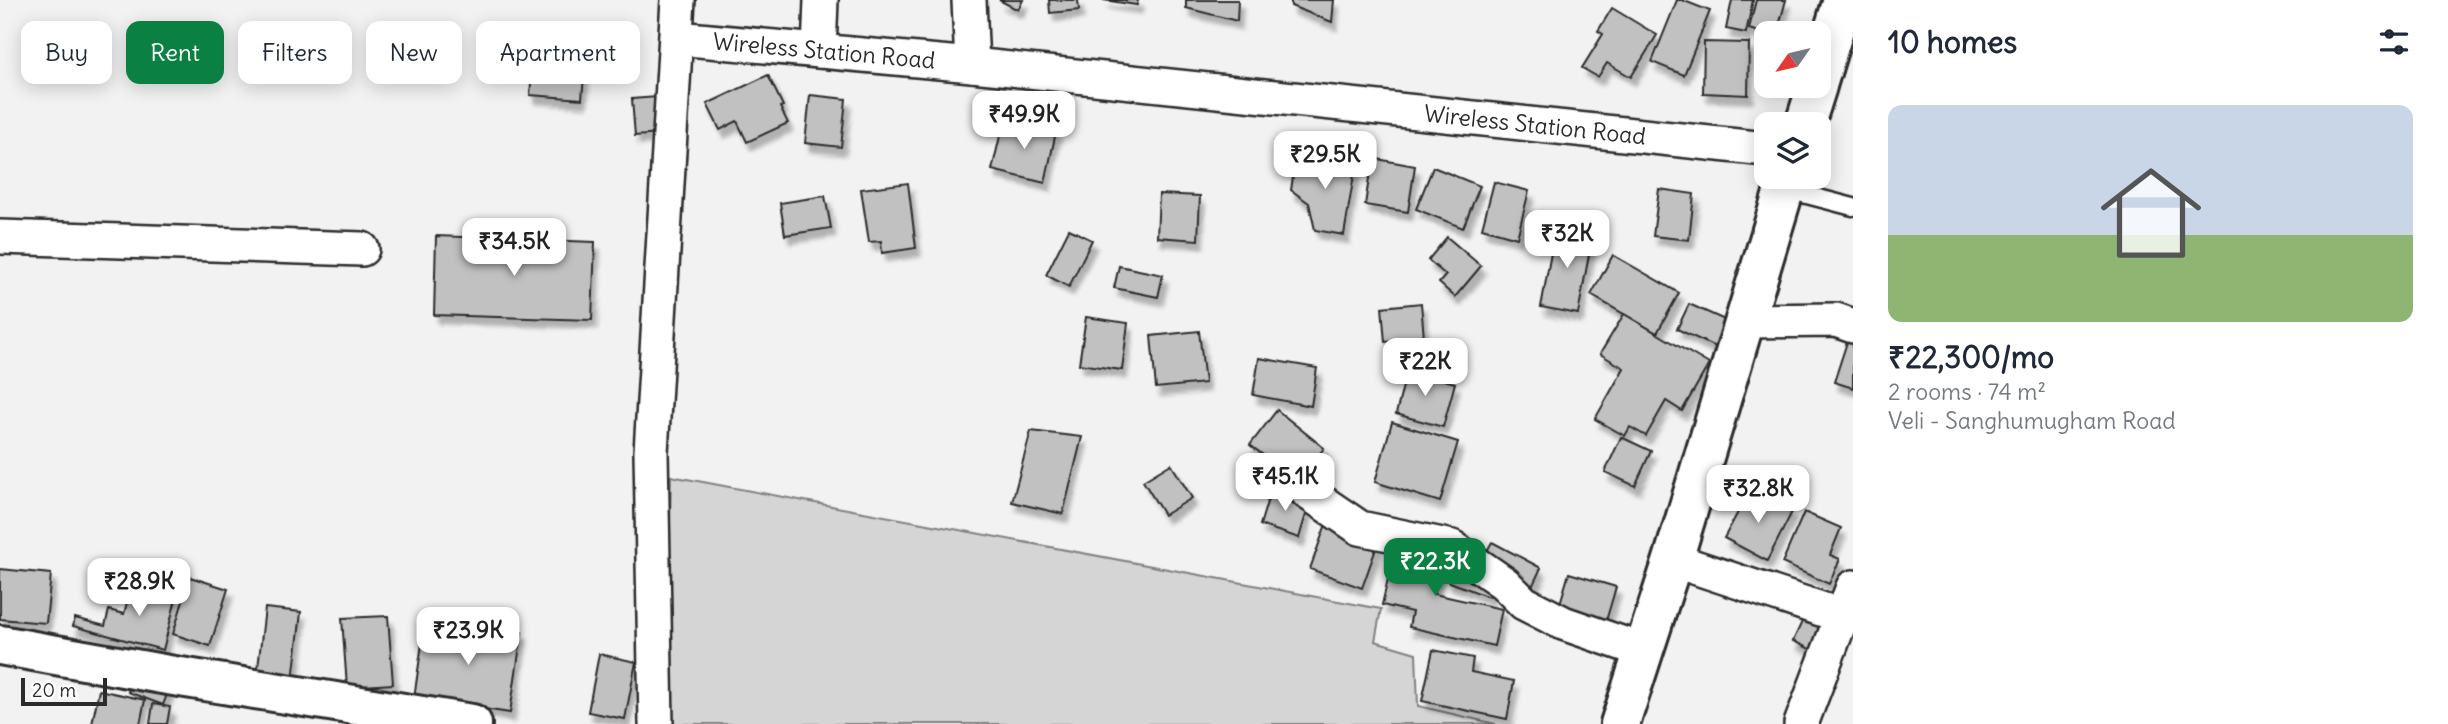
<!DOCTYPE html>
<html lang="en">
<head>
<meta charset="utf-8">
<style>
	:root { --surface:#fff; --page:#f6f6f7; --text:#1f2937; --muted:#747a83; --accent:#0b8043 }
	body { margin:0; font-family:Delius,sans-serif; background:var(--page); color:var(--text); height:100vh; display:flex; flex-direction:column; font-size:26px; white-space:nowrap }
	* { box-sizing:border-box; margin:0 }
	p { font-size:23px; color:var(--muted) }
	.icon { flex:none; width:38px; height:38px; fill:none; stroke:currentColor; stroke-width:2; stroke-linecap:round; stroke-linejoin:round }
	.map { position:relative; flex:1; overflow:hidden }
	.drawer { display:flex; flex-direction:column; background:var(--surface); width:595px }
	.drawer>* { flex:none }
	.banner { position:absolute; left:21px; top:21px; width:665px; height:63px; display:flex; gap:14px }
	.needle { width:46px; rotate:236deg }
	.buttons { position:absolute; left:1754px; top:21px; display:grid; gap:14px }
	.buttons a { display:grid; place-items:center; width:77px; height:77px; border-radius:14px; background:var(--surface); box-shadow:0 4px 18px #0003; font-size:35px }
	.scale { position:absolute; left:21px; bottom:18px; width:86px; box-sizing:border-box; padding-left:7px; border:4px solid #2b2b2b; border-top:0; font-size:19px; line-height:24px; white-space:nowrap; color:#2b2b2b; -webkit-text-stroke:5px #fff; paint-order:stroke }
	.price { position:absolute; translate:-50% -60px; padding:0 16px; border-radius:14px; background:#fff; color:#222; font-size:23px; line-height:46px; filter:drop-shadow(0 2px 4px #0008) }
	.price::after { content:''; position:absolute; left:50%; top:42px; width:21px; height:16px; margin-left:-10px; background:inherit; clip-path:polygon(0 0,100% 0,50% 100%) }
	.price.on { background:var(--accent); color:#fff }
	ul { padding:0; list-style:none }
	li { display:grid; align-content:center; gap:14px; height:371px; padding:0 35px }
	li span { display:grid; place-items:center; height:217px; border-radius:14px; color:#555 }
	li>.icon { margin-inline-start:auto }
	span .icon { width:126px; height:126px; fill:#fffc; stroke-width:1 }
	li b { font-size:30px }
	h2 { display:flex; justify-content:space-between; align-items:center; height:84px; padding:0 35px; font-size:30px }
	.pill { padding:0 24px; border-radius:14px; background:var(--surface); box-shadow:0 4px 18px #0003; font-size:24px; line-height:63px }
	.pill.on { background:var(--accent); color:#fff }
	main { display:flex; flex:1; min-height:0 }
	.map>svg:first-child { display:block }
	.green { fill:#d5d5d5; stroke:#808080; stroke-width:2 }
	.building { fill:#c1c1c1; stroke:#2b2b2b; stroke-width:2; filter:url(#shadow) }
	.lines { fill:none; stroke-linecap:round; stroke-linejoin:round }
	.lane-casing { stroke:#2b2b2b; stroke-width:21 }
	.street-casing { stroke:#2b2b2b; stroke-width:38 }
	.secondary-casing { stroke:#2b2b2b; stroke-width:44 }
	.lane { stroke:#fff; stroke-width:16 }
	.street { stroke:#fff; stroke-width:33 }
	.secondary { stroke:#fff; stroke-width:38 }
	.labels { text-anchor:middle; stroke-width:5; stroke-linejoin:round; paint-order:stroke }
	.street-label { font-size:23px; fill:#2b2b2b; stroke:#fff }
</style>
</head>
<body>
<main>
<div class="map">
<svg width="1853" height="724" viewBox="0 0 1853 724">
	<defs>
		<filter id="shadow"><feDropShadow dx="4.5" dy="8" stdDeviation="2" flood-color="#0004"/></filter>
	</defs>
	<rect width="100%" height="100%" fill="#f2f2f2"/>
	<filter id="ink" filterUnits="userSpaceOnUse"><feTurbulence type="fractalNoise" baseFrequency=".0143" numOctaves="2"/><feDisplacementMap in="SourceGraphic" scale="14" xChannelSelector="R" yChannelSelector="G"/><feConvolveMatrix kernelMatrix="1 2 1 2 8 2 1 2 1" color-interpolation-filters="sRGB"/></filter>
	<g filter="url(#ink)">
		<path class="green" d="M671,476L1381,609L1375,641L1416,653L1418,706L1496,724H665Z"/>
		<g class="building">
			<path d="M999,0H1023L1018,10Z"/>
			<path d="M1049,0H1078L1079,10L1050,13Z"/>
			<path d="M1103,0H1138L1137,5Z"/>
			<path d="M1186,0H1238L1237,21L1186,8Z"/>
			<path d="M1291,0H1334L1332,22L1291,6Z"/>
			<path d="M1677,0H1682L1710,11L1684,75L1652,62Z"/>
			<path d="M1732,0H1753L1746,33L1726,29Z"/>
			<path d="M1756,0H1786L1777,33L1766,34L1749,29Z"/>
			<path d="M1612,8L1657,35L1631,77L1607,63L1598,77L1582,68L1603,34L1598,31Z"/>
			<path d="M1704,42L1749,43L1748,95L1703,93Z"/>
			<path d="M534,48L586,53L582,99L530,95Z"/>
			<path d="M768,75L783,106L780,107L788,123L747,142L737,121L720,130L707,104Z"/>
			<path d="M810,95L846,99L841,147L805,143Z"/>
			<path d="M657,97L660,134L635,136L632,99Z"/>
			<path d="M1004,119L1056,132L1045,183L992,170Z"/>
			<path d="M1296,157L1356,163L1344,235L1315,230L1309,203L1291,190Z"/>
			<path d="M1372,158L1415,166L1408,212L1365,205Z"/>
			<path d="M1433,167L1480,186L1463,228L1416,209Z"/>
			<path d="M1494,182L1529,191L1517,238L1482,228Z"/>
			<path d="M908,183L916,248L882,253L881,241L869,242L861,189Z"/>
			<path d="M1659,189L1694,194L1689,240L1653,236Z"/>
			<path d="M1159,194L1200,196L1198,240L1157,237Z"/>
			<path d="M825,196L831,228L785,235L780,203Z"/>
			<path d="M1556,226L1593,233L1578,314L1541,307Z"/>
			<path d="M1069,229L1092,240L1069,287L1046,275Z"/>
			<path d="M436,236L595,242L592,320L434,315Z"/>
			<path d="M1447,237L1481,266L1455,297L1439,283L1446,275L1428,260Z"/>
			<path d="M1613,255L1679,293L1657,333L1591,295Z"/>
			<path d="M1119,266L1163,275L1158,297L1114,288Z"/>
			<path d="M1421,303L1424,338L1385,342L1382,307Z"/>
			<path d="M1689,304L1727,321L1715,347L1677,329Z"/>
			<path d="M1624,314L1709,364L1682,411L1666,401L1646,436L1630,427L1625,436L1595,419L1624,368L1600,354Z"/>
			<path d="M1086,317L1128,323L1122,370L1079,364Z"/>
			<path d="M1199,331L1205,383L1156,388L1151,336Z"/>
			<path d="M1847,342L1853,344V388L1834,382Z"/>
			<path d="M1259,358L1317,368L1311,406L1253,395Z"/>
			<path d="M1407,370L1455,383L1443,427L1396,414Z"/>
			<path d="M1277,410L1324,448L1298,482L1250,445Z"/>
			<path d="M1392,422L1458,442L1440,502L1375,482Z"/>
			<path d="M1031,431L1082,437L1063,514L1012,502Z"/>
			<path d="M1621,437L1651,451L1635,486L1605,472Z"/>
			<path d="M1171,464L1192,498L1164,515L1143,481Z"/>
			<path d="M1271,489L1310,501L1299,538L1260,525Z"/>
			<path d="M1750,490L1792,512L1767,561L1724,538Z"/>
			<path d="M1804,512L1841,528L1830,555L1840,559L1829,584L1782,563Z"/>
			<path d="M1326,524L1378,543L1362,588L1310,569Z"/>
			<path d="M1397,539L1444,550L1434,594L1502,609L1494,646L1409,627L1412,612L1382,605Z"/>
			<path d="M1492,542L1541,568L1530,591L1479,565Z"/>
			<path d="M1454,564L1495,580L1489,597L1447,581Z"/>
			<path d="M0,569L51,574L46,623L0,619Z"/>
			<path d="M1569,573L1616,587L1606,621L1559,607Z"/>
			<path d="M190,577L228,589L210,646L173,634Z"/>
			<path d="M132,583L177,595L163,650L73,626L75,618L105,626L109,610L124,614Z"/>
			<path d="M265,608L301,612L293,680L257,676Z"/>
			<path d="M1806,613L1828,623L1814,651L1793,641Z"/>
			<path d="M388,616L393,684L347,687L342,618Z"/>
			<path d="M425,623L495,634L496,628L522,632L510,713L414,698Z"/>
			<path d="M1433,650L1473,658L1471,672L1514,681L1507,719L1422,701Z"/>
			<path d="M599,654L636,662L625,719L588,712Z"/>
			<path d="M136,671L171,684L163,705L128,692Z"/>
			<path d="M99,690L145,700L140,724H92Z"/>
			<path d="M153,704L170,707L167,724H150Z"/>
		</g>
		<g class="lines">
			<g class="lane-casing">
				<path id="lane" d="M1784,189L1853,207"/>
			</g>
			<g class="street-casing">
				<g id="street">
					<path d="M969,0L972,65"/>
					<path d="M677,38L972,65L1766,149"/>
					<path d="M819,51L821,0"/>
					<path d="M0,237L362,249"/>
					<path d="M1745,321L1836,320L1853,326"/>
					<path d="M1307,492L1360,528L1452,547L1504,583L1524,603L1563,623L1644,651"/>
					<path d="M1673,560L1842,616"/>
					<path d="M656,724L651,452L678,0"/>
					<path d="M1801,724L1853,587"/>
				</g>
			</g>
			<g class="secondary-casing">
				<g id="secondary">
					<path d="M1818,82L1843,0"/>
					<path d="M1805,124L1817,86"/>
					<path d="M0,645L168,675L472,724"/>
					<path d="M1620,724L1673,560L1788,177"/>
				</g>
			</g>
			<use href="#lane" class="lane"/>
			<use href="#street" class="street"/>
			<use href="#secondary" class="secondary"/>
		</g>
	</g>
	<g class="labels">
		<g class="street-label">
			<text transform="translate(824 51) rotate(5)" y="8">Wireless Station Road</text>
			<text transform="translate(1535 125) rotate(6)" y="8">Wireless Station Road</text>
		</g>
	</g>
</svg>
<div class="buttons">
<a><svg class="needle" viewBox="-14 -14 28 28"><path d="M0-13l5 13h-10z" fill="#e53935"/><path d="M0 13l5-13h-10z" fill="#747a83"/></svg></a>
<a><svg class="icon" aria-label="layers" viewBox="0 0 24 24"><path d="M12 4l9 5-9 5-9-5zM3 14l9 5 9-5"/></svg></a>
</div>
<div class="scale">20 m</div>
<b class="price" style="left:1024px;top:151px">₹49.9K</b>
<b class="price" style="left:1325px;top:191px">₹29.5K</b>
<b class="price" style="left:1567px;top:270px">₹32K</b>
<b class="price" style="left:514px;top:278px">₹34.5K</b>
<b class="price" style="left:1425px;top:398px">₹22K</b>
<b class="price" style="left:1285px;top:513px">₹45.1K</b>
<b class="price" style="left:1758px;top:525px">₹32.8K</b>
<b class="price on" style="left:1435px;top:598px">₹22.3K</b>
<b class="price" style="left:139px;top:618px">₹28.9K</b>
<b class="price" style="left:468px;top:667px">₹23.9K</b>
<div class="banner">
<a class="pill">Buy</a>
<a class="pill on">Rent</a>
<a class="pill">Filters</a>
<a class="pill">New</a>
<a class="pill">Apartment</a>
</div>
</div>
<section class="drawer">
<h2>10 homes<svg class="icon" aria-label="filters" viewBox="0 0 24 24"><path d="M4 7h16M4 17h16"/><circle cx="9" cy="7" r="2"/><circle cx="15" cy="17" r="2"/></svg></h2>
<ul>
<li><span style="background:linear-gradient(#c9d6e8 60%,#8fb573 0)"><svg class="icon" aria-label="home" viewBox="0 0 24 24"><path d="M3 11l9-7 9 7M6 9v11h12V9"/></svg></span><div><b>₹22,300/mo</b><p>2 rooms · 74 m²</p><p>Veli - Sanghumugham Road</p></div></li>
</ul>
</section>
</main>
</body>
</html>
